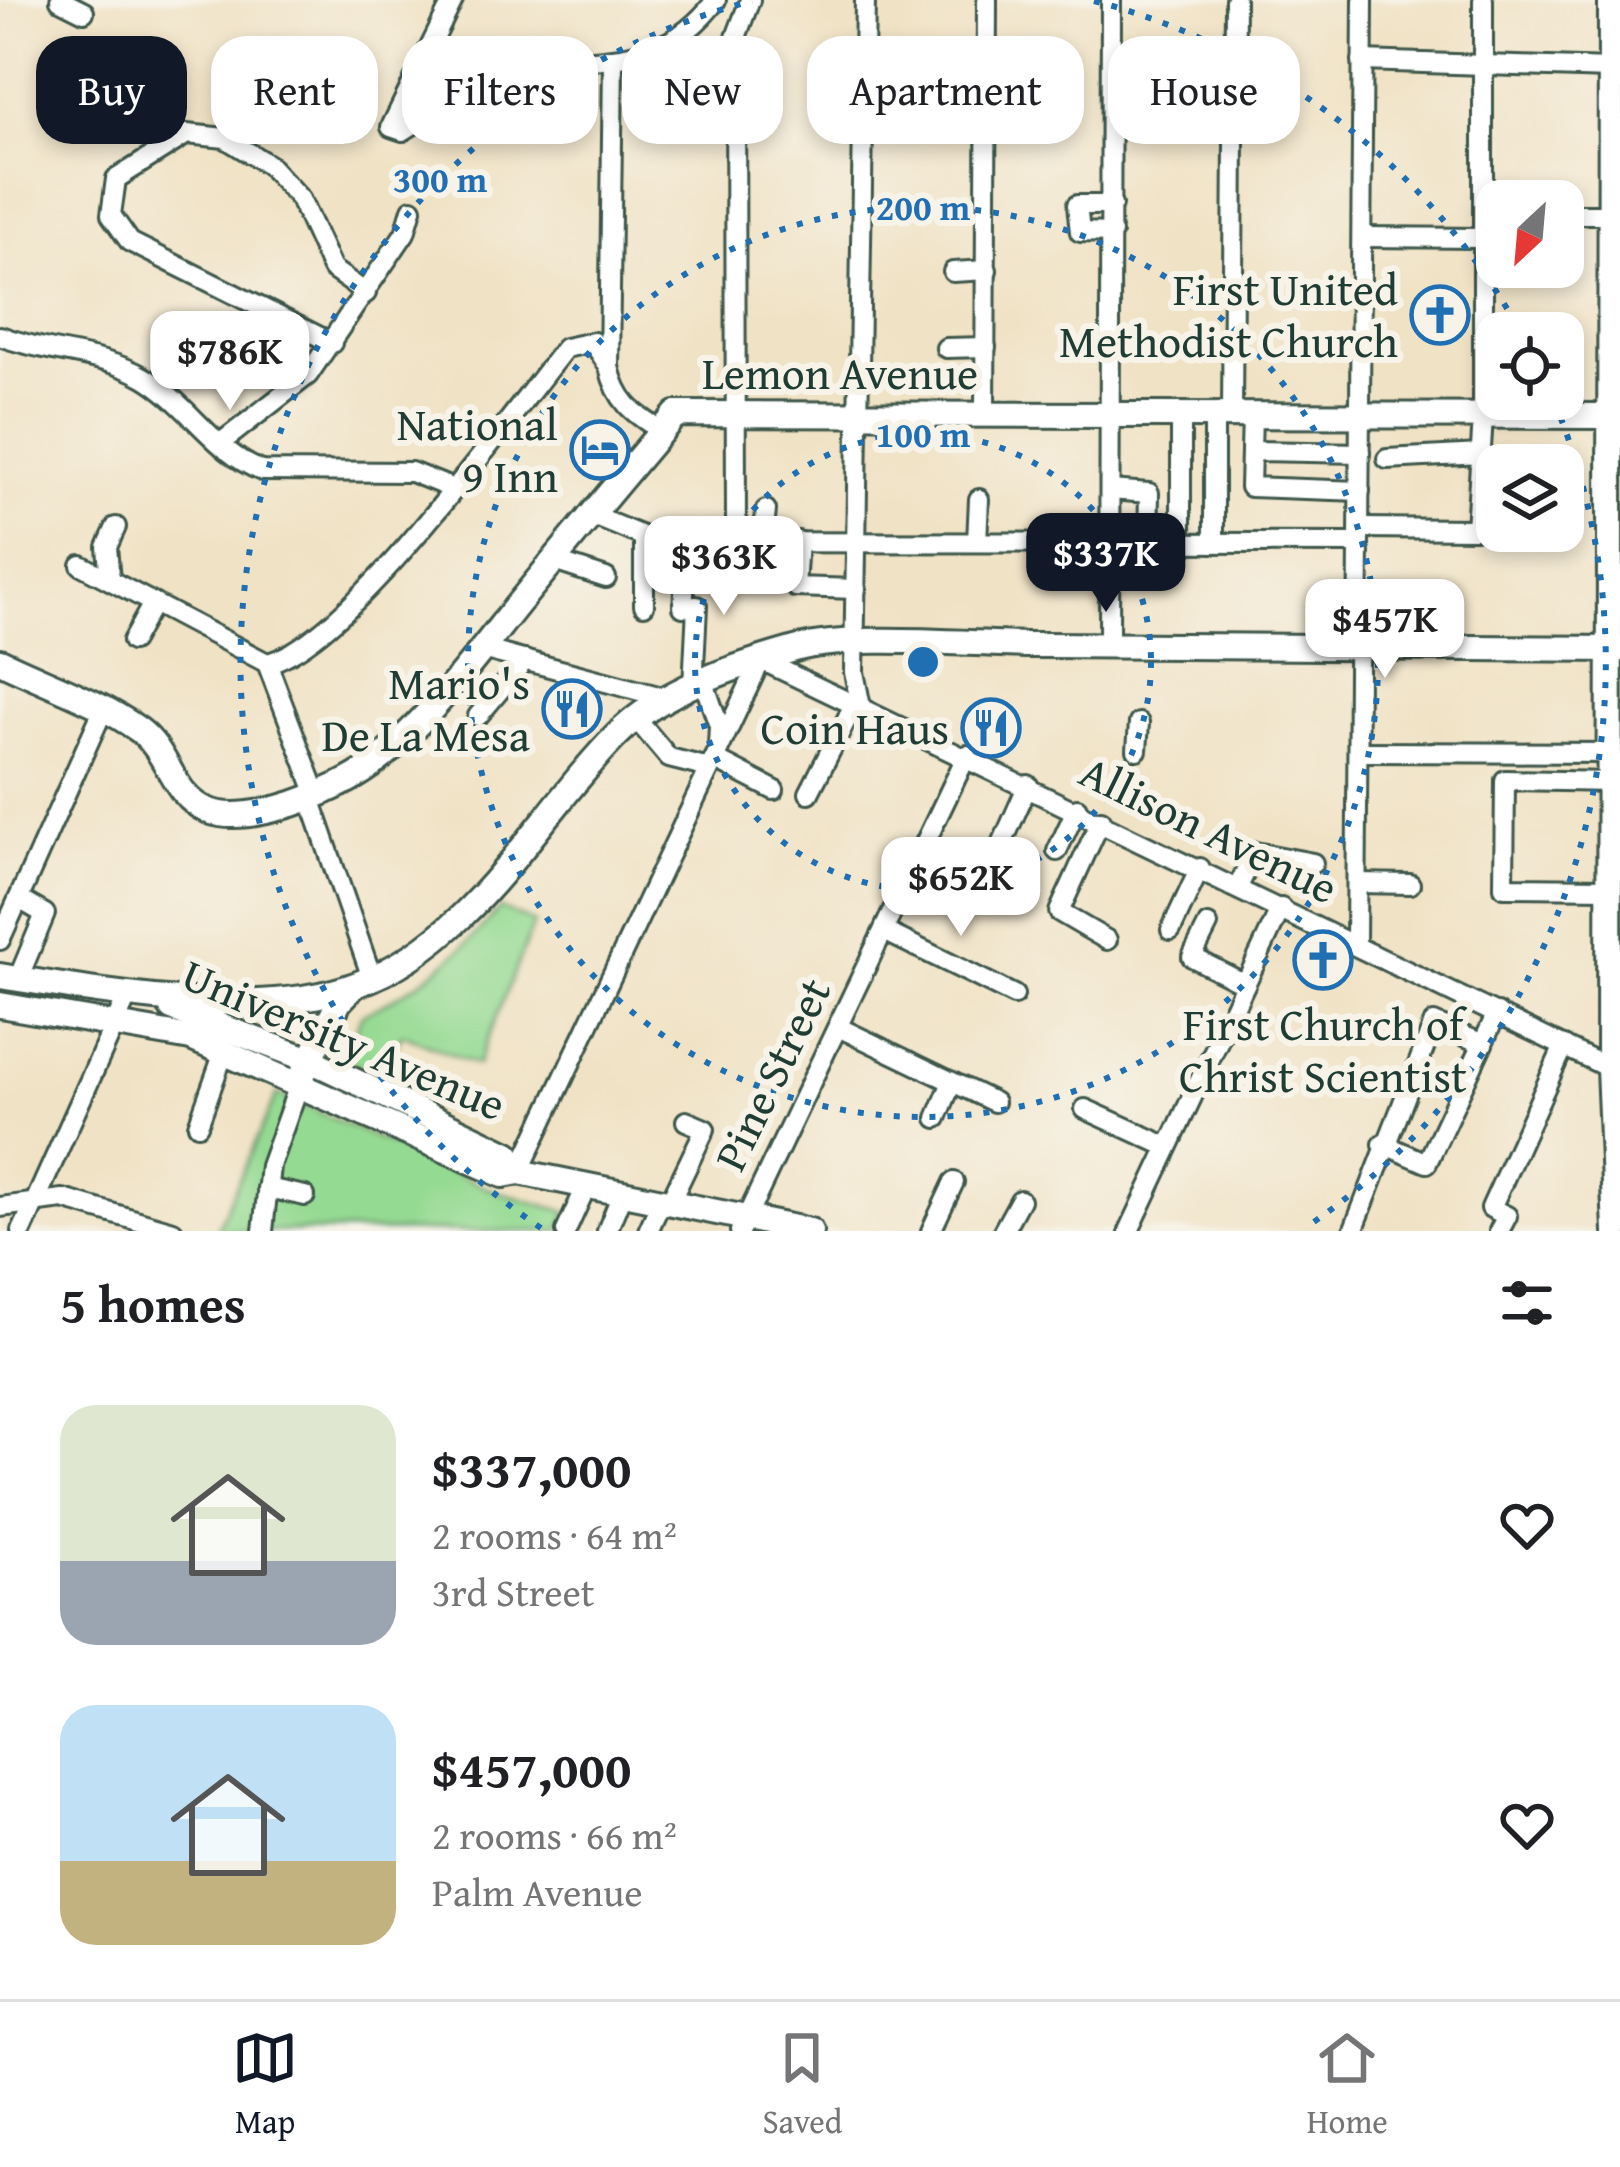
<!DOCTYPE html>
<html lang="en">
<head>
<meta charset="utf-8">
<style>
	:root { --surface:#fff; --page:#f2f2f2; --text:#202124; --muted:#757577; --line:#e0e0e0; --accent:#111827 }
	body { margin:0; font-family:"Gentium Book Plus",serif; background:var(--page); color:var(--text); height:100vh; display:flex; flex-direction:column; font-size:45px; white-space:nowrap }
	* { box-sizing:border-box; margin:0 }
	p { font-size:39px; color:var(--muted) }
	.icon { flex:none; width:66px; height:66px; fill:none; stroke:currentColor; stroke-width:2; stroke-linecap:round; stroke-linejoin:round }
	.map { position:relative; height:1231px; overflow:hidden }
	.details { display:flex; flex-direction:column; background:var(--surface); flex:1 }
	.details>* { flex:none }
	.guide { position:absolute; left:36px; top:36px; width:1548px; height:108px; display:flex; gap:24px }
	.needle { width:78px; rotate:206deg }
	.fabs { position:absolute; left:1476px; top:180px; display:grid; gap:24px }
	.fabs a { display:grid; place-items:center; width:108px; height:108px; border-radius:24px; background:var(--surface); box-shadow:0 6px 18px #0003; font-size:60px }
	.price { position:absolute; translate:-50% -102px; padding:0 27px; border-radius:24px; background:#fff; color:#222; font-size:39px; line-height:78px; filter:drop-shadow(0 3px 6px #0008) }
	.price::after { content:''; position:absolute; left:50%; top:72px; width:36px; height:27px; margin-left:-18px; background:inherit; clip-path:polygon(0 0,100% 0,50% 100%) }
	.price.active { background:var(--accent); color:#fff }
	ul { padding:0; list-style:none }
	li { display:flex; align-items:center; gap:36px; height:300px; padding:0 60px }
	li span { display:grid; place-items:center; flex:none; width:336px; height:240px; border-radius:36px; color:#555 }
	li>.icon { margin-inline-start:auto }
	span .icon { width:144px; height:144px; fill:#fffc; stroke-width:1 }
	li b { font-size:51px }
	h2 { display:flex; justify-content:space-between; align-items:center; height:144px; padding:0 60px; font-size:51px }
	.pill { padding:0 42px; border-radius:36px; background:var(--surface); box-shadow:0 6px 18px #0003; font-size:42px; line-height:108px }
	.pill.active { background:var(--accent); color:#fff }
	.tabs { display:flex; justify-content:space-around; align-items:center; height:168px; border-top:3px solid var(--line); background:var(--surface); font-size:33px; color:var(--muted) }
	.tabs a { display:grid; justify-items:center; gap:6px }
	.tabs .active { color:var(--accent) }
	.map>svg:first-child { display:block }
	.green { fill:#95da93; stroke:#5a8c64; stroke-width:3 }
	.lines { fill:none; stroke-linecap:round; stroke-linejoin:round }
	.minor-casing { stroke:#3e564a; stroke-width:24 }
	.major-casing { stroke:#3e564a; stroke-width:30 }
	.minor { stroke:#fff; stroke-width:18 }
	.major { stroke:#fff; stroke-width:24 }
	.ring { fill:none; stroke:#1f6fb2; stroke-width:6; stroke-dasharray:6 12 }
	.labels { text-anchor:middle; stroke-width:12; stroke-linejoin:round; paint-order:stroke }
	.poi-label { font-size:45px; fill:#1f3d34; stroke:#f7f3e8; text-anchor:end }
	.street-label { font-size:45px; fill:#1f3d34; stroke:#f7f3e8 }
	.centre { fill:#1f6fb2; stroke:#f7f3e8; stroke-width:6 }
	.ring-label { font-size:36px; text-anchor:middle; font-weight:bold; fill:#1f6fb2; stroke:#f7f3e8; stroke-width:12; stroke-linejoin:round; paint-order:stroke }
</style>
</head>
<body>
<div class="map">
<svg width="1620" height="1231" viewBox="0 0 1620 1231">
	<rect width="100%" height="100%" fill="#f7f3e8"/>
	<filter id="ink" filterUnits="userSpaceOnUse"><feTurbulence type="fractalNoise" baseFrequency=".00833" numOctaves="2"/><feDisplacementMap in="SourceGraphic" scale="24" xChannelSelector="R" yChannelSelector="G"/><feConvolveMatrix kernelMatrix="1 2 1 2 8 2 1 2 1" color-interpolation-filters="sRGB"/></filter>
	<filter id="wash" filterUnits="userSpaceOnUse"><feTurbulence type="fractalNoise" baseFrequency=".004" numOctaves="4" result="noise"/><feDisplacementMap in="SourceGraphic" scale="48" xChannelSelector="R" yChannelSelector="G"/><feGaussianBlur stdDeviation="2.7" result="paint"/><feColorMatrix in="noise" values="0 0 0 0 0 0 0 0 0 0 0 0 0 0 0 0 0 1.4 0 .05"/><feComposite in="paint" operator="in"/></filter>
	<g filter="url(#wash)">
		<rect width="100%" height="100%" fill="#f0e2c5"/>
		<g class="green">
			<path d="M500,908L534,923L477,1065L402,1034L383,1077L346,1059L361,1015C417,989 460,956 500,908Z"/>
			<path d="M277,1094L495,1191L567,1212L559,1231H216Z"/>
		</g>
	</g>
	<g filter="url(#ink)">
		<g class="lines">
			<g class="minor-casing">
				<g id="minor">
					<path d="M60,0L84,12"/>
					<path d="M453,0L391,127L403,131C438,109 472,86 511,73C591,48 657,79 716,0"/>
					<path d="M613,61L609,367C617,401 632,413 662,431"/>
					<path d="M1362,61L1610,69"/>
					<path d="M1112,205H1077L1080,232L1112,233"/>
					<path d="M1563,214H1611"/>
					<path d="M1362,237L1483,238"/>
					<path d="M953,272L987,270"/>
					<path d="M0,336C47,354 100,352 144,377C187,402 216,454 262,471L411,472L451,488"/>
					<path d="M332,343L130,242L111,215L116,179L187,134L225,138L269,165L300,199L332,269L366,293"/>
					<path d="M946,348L986,347"/>
					<path d="M985,415L987,0"/>
					<path d="M1232,415L1235,0"/>
					<path d="M1252,415L1250,487L1360,491"/>
					<path d="M222,442L308,375L405,233L412,209"/>
					<path d="M1251,451L1360,453"/>
					<path d="M1387,459L1481,454"/>
					<path d="M1110,490L1149,493L1148,543"/>
					<path d="M591,515L657,542L1359,543"/>
					<path d="M1360,528L1476,529L1483,416V0"/>
					<path d="M644,537V605"/>
					<path d="M763,541L766,510"/>
					<path d="M798,541L795,587L856,589"/>
					<path d="M688,542L683,607L697,606L693,687"/>
					<path d="M736,542L735,40L750,0"/>
					<path d="M977,542L979,499"/>
					<path d="M1181,543V415"/>
					<path d="M1214,543V415"/>
					<path d="M554,561L606,578"/>
					<path d="M81,565L267,663C348,644 507,420 565,348L593,342L609,367"/>
					<path d="M110,580L107,547L116,527"/>
					<path d="M132,641L153,603"/>
					<path d="M1109,645L1111,0"/>
					<path d="M482,649L666,698"/>
					<path d="M267,663L317,795"/>
					<path d="M704,683L719,726L718,746"/>
					<path d="M861,707L854,672L865,0"/>
					<path d="M478,716L525,660"/>
					<path d="M637,720L669,758L709,768"/>
					<path d="M1137,750L1139,723"/>
					<path d="M1361,752L1612,753"/>
					<path d="M714,759L774,790"/>
					<path d="M809,793L855,703"/>
					<path d="M310,798L372,978"/>
					<path d="M1101,820L1059,912L1107,940"/>
					<path d="M925,845L989,872"/>
					<path d="M1057,851L1077,808"/>
					<path d="M986,880L1028,785"/>
					<path d="M1358,883L1410,884"/>
					<path d="M1238,887L1255,852L1313,863"/>
					<path d="M1609,888L1504,887L1505,780L1611,782"/>
					<path d="M1208,925L1192,957L1245,984"/>
					<path d="M1171,930L1200,868"/>
					<path d="M884,931L1014,995"/>
					<path d="M0,940L103,710"/>
					<path d="M1356,944L1363,0"/>
					<path d="M18,979L45,914L19,899"/>
					<path d="M838,1027L994,1102"/>
					<path d="M1085,1109L1168,1147"/>
					<path d="M937,1118L952,1082"/>
					<path d="M198,1125L224,1052"/>
					<path d="M1383,1144L1427,1163L1497,1013"/>
					<path d="M519,1172L761,660L1619,1073"/>
					<path d="M267,1188L305,1196"/>
					<path d="M669,1204L705,1129L686,1121"/>
					<path d="M0,1207L63,1199L173,1231"/>
					<path d="M22,1231L127,997"/>
					<path d="M263,1231L270,1166L300,1082"/>
					<path d="M566,1231L586,1187"/>
					<path d="M607,1231L622,1194"/>
					<path d="M648,1231L661,1202"/>
					<path d="M740,1231L967,755"/>
					<path d="M931,1231L954,1182"/>
					<path d="M1003,1231L1020,1200"/>
					<path d="M1129,1231L1281,908"/>
					<path d="M1353,1231L1434,1023L1483,1044"/>
					<path d="M1499,1231L1507,1216L1491,1208L1564,1046"/>
				</g>
			</g>
			<g class="major-casing">
				<g id="major">
					<path d="M1611,0L1609,1068L1616,1231"/>
					<path d="M0,661C45,683 99,701 139,730C170,753 171,796 209,811C249,827 338,791 371,766C428,722 474,659 518,604C570,540 623,477 676,414L1612,416"/>
					<path d="M0,976C102,992 260,1022 358,984C476,940 533,820 617,735C661,690 735,666 795,649C851,633 976,645 1039,645C1233,646 1427,649 1620,649"/>
					<path d="M0,1005L191,1038L503,1175L519,1172L810,1231"/>
					<path d="M172,1008L310,1060L414,1109L508,1154L519,1172"/>
					<path d="M303,1074L339,1002L354,986"/>
				</g>
			</g>
			<use href="#minor" class="minor"/>
			<use href="#major" class="major"/>
		</g>
	</g>
	<g class="ring">
		<circle cx="923" cy="662" r="228"/>
		<circle cx="923" cy="662" r="455"/>
		<path d="M541 1228A683 683 0 0 1 752 1M1094 1A683 683 0 0 1 1520 331M1554 401A683 683 0 0 1 1305 1228"/>
	</g>
	<defs>
		<g id="church-ring" transform="scale(3)"><circle r="9.5" fill="#f7f3e8" stroke="#1f6fb2" stroke-width="1.5"/><path d="M-1.2-6h2.4v3.5h3.3v2.4h-3.3V6h-2.4V-.1h-3.3v-2.4h3.3Z" fill="#1f6fb2"/></g>
		<g id="hotel-ring" transform="scale(3)"><circle r="9.5" fill="#f7f3e8" stroke="#1f6fb2" stroke-width="1.5"/><path d="M-6-4.5h1.5V1H6V5H4.5V3h-9V5H-6ZM-4 0a1.8 1.8 0 1 1 3.6 0ZM.5 0V-2.5h3Q6-2.5 6 0Z" fill="#1f6fb2"/></g>
		<g id="restaurant-ring" transform="scale(3)"><circle r="9.5" fill="#f7f3e8" stroke="#1f6fb2" stroke-width="1.5"/><path d="M-5-6h1v4h1v-4h1v4h1v-4h1v5L-1.5 .5V6h-2V.5L-5-1ZM5-6V6H3V1.5H1.5Q1.5-4 5-6Z" fill="#1f6fb2"/></g>
	</defs>
	<g fill-rule="evenodd">
		<use href="#church-ring" x="1440" y="315"/>
		<use href="#hotel-ring" x="600" y="450"/>
		<use href="#restaurant-ring" x="572" y="709"/>
		<use href="#restaurant-ring" x="991" y="728"/>
		<use href="#church-ring" x="1323" y="960"/>
	</g>
	<g class="labels">
		<g class="poi-label">
			<text x="1398" y="305">First United<tspan x="1398" dy="52">Methodist Church</tspan></text>
			<text x="558" y="440">National<tspan x="558" dy="52">9 Inn</tspan></text>
			<text x="530" y="699">Mario's<tspan x="530" dy="52">De La Mesa</tspan></text>
			<text x="949" y="744">Coin Haus</text>
			<text x="1323" y="1040" text-anchor="middle">First Church of<tspan x="1323" dy="52">Christ Scientist</tspan></text>
		</g>
		<g class="street-label">
			<text x="840" y="389">Lemon Avenue</text>
			<text transform="translate(1209 829) rotate(26)" y="16">Allison Avenue</text>
			<text transform="translate(344 1039) rotate(23)" y="16">University Avenue</text>
			<text transform="translate(772 1074) rotate(-64)" y="16">Pine Street</text>
		</g>
	</g>
	<circle cx="923" cy="662" r="18" class="centre"/>
	<g class="ring-label">
		<text x="440" y="192">300 m</text>
		<text x="923" y="220">200 m</text>
		<text x="923" y="447">100 m</text>
	</g>
</svg>
<div class="fabs">
<a><svg class="needle" viewBox="-14 -14 28 28"><path d="M0-13l5 13h-10z" fill="#e53935"/><path d="M0 13l5-13h-10z" fill="#757577"/></svg></a>
<a><svg class="icon" aria-label="locate" viewBox="0 0 24 24"><circle cx="12" cy="12" r="6"/><path d="M12 2v4M12 18v4M2 12h4M18 12h4"/></svg></a>
<a><svg class="icon" aria-label="layers" viewBox="0 0 24 24"><path d="M12 4l9 5-9 5-9-5zM3 14l9 5 9-5"/></svg></a>
</div>
<b class="price" style="left:230px;top:413px">$786K</b>
<b class="price active" style="left:1106px;top:615px">$337K</b>
<b class="price" style="left:724px;top:618px">$363K</b>
<b class="price" style="left:1385px;top:681px">$457K</b>
<b class="price" style="left:961px;top:939px">$652K</b>
<div class="guide">
<a class="pill active">Buy</a>
<a class="pill">Rent</a>
<a class="pill">Filters</a>
<a class="pill">New</a>
<a class="pill">Apartment</a>
<a class="pill">House</a>
</div>
</div>
<section class="details">
<h2>5 homes<svg class="icon" aria-label="filters" viewBox="0 0 24 24"><path d="M4 7h16M4 17h16"/><circle cx="9" cy="7" r="2"/><circle cx="15" cy="17" r="2"/></svg></h2>
<ul>
<li><span style="background:linear-gradient(#dfe7d0 65%,#9aa5b1 0)"><svg class="icon" aria-label="home" viewBox="0 0 24 24"><path d="M3 11l9-7 9 7M6 9v11h12V9"/></svg></span><div><b>$337,000</b><p>2 rooms · 64 m²</p><p>3rd Street</p></div><svg class="icon" aria-label="heart" viewBox="0 0 24 24"><path d="M12 20l-8-8c-3-5 5-10 8-4 3-6 11-1 8 4z"/></svg></li>
<li><span style="background:linear-gradient(#bfe0f5 65%,#c2b280 0)"><svg class="icon" aria-label="home" viewBox="0 0 24 24"><path d="M3 11l9-7 9 7M6 9v11h12V9"/></svg></span><div><b>$457,000</b><p>2 rooms · 66 m²</p><p>Palm Avenue</p></div><svg class="icon" aria-label="heart" viewBox="0 0 24 24"><path d="M12 20l-8-8c-3-5 5-10 8-4 3-6 11-1 8 4z"/></svg></li>
</ul>
</section>
<nav class="tabs">
<a class="active"><svg class="icon" aria-label="map" viewBox="0 0 24 24"><path d="M3 6l6-2 6 2 6-2v14l-6 2-6-2-6 2zM9 4v14M15 6v14"/></svg>Map</a>
<a><svg class="icon" aria-label="saved" viewBox="0 0 24 24"><path d="M7 4h10v16l-5-4-5 4z"/></svg>Saved</a>
<a><svg class="icon" aria-label="home" viewBox="0 0 24 24"><path d="M3 11l9-7 9 7M6 9v11h12V9"/></svg>Home</a>
</nav>
</body>
</html>
